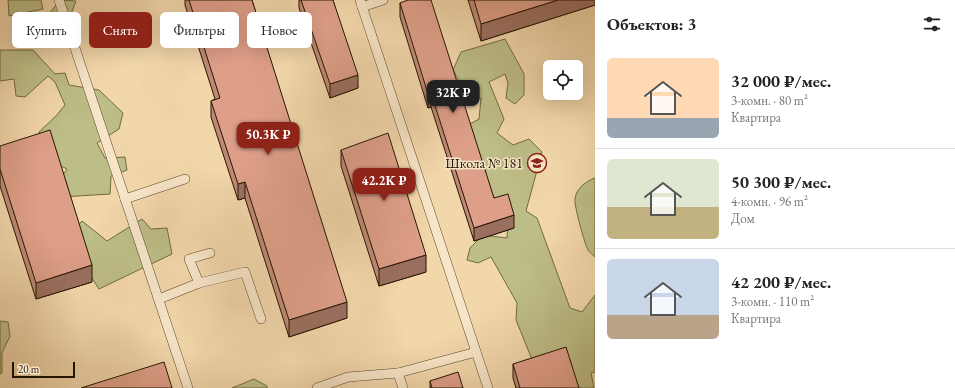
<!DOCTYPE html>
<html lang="ru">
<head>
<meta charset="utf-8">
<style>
	:root { --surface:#fff; --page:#f6f6f6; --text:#222; --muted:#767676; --line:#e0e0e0; --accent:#8f2418 }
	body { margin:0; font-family:"EB Garamond",serif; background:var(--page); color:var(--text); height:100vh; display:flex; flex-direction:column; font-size:15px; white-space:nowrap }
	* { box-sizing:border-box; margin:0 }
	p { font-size:13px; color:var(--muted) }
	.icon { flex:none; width:22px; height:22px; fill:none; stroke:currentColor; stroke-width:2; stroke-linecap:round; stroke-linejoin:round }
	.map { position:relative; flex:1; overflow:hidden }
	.drawer { display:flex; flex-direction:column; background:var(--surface); width:360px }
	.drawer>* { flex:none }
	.top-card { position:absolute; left:12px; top:12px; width:380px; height:36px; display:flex; gap:8px }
	.tools { position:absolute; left:543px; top:60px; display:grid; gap:8px }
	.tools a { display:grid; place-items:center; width:40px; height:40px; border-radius:6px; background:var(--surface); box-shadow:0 4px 16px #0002; font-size:20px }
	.scale { position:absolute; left:12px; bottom:10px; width:63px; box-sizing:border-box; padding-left:4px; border:2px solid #251602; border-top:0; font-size:11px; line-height:14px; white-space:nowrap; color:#251602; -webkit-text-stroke:3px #f7e5c8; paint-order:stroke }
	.price { position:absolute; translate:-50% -34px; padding:0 9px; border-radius:8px; background:var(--accent); color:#fff; font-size:13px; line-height:26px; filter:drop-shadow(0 1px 2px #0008) }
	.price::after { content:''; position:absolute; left:50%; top:24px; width:12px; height:9px; margin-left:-6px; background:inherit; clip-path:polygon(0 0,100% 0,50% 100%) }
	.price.selected { background:#222; color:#fff }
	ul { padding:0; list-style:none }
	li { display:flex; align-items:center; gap:12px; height:100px; padding:0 12px }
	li+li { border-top:1px solid var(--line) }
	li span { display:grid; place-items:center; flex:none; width:112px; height:80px; border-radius:6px; color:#555 }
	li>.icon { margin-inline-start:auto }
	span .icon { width:48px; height:48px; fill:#fffc; stroke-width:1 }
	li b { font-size:17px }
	h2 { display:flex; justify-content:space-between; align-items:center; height:48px; padding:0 12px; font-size:17px }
	.tag { padding:0 14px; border-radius:6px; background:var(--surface); box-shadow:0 4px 16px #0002; font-size:14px; line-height:36px }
	.tag.selected { background:var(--accent); color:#fff }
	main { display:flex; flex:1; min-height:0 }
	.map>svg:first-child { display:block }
	.green { fill:#bdbd87; stroke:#716a44 }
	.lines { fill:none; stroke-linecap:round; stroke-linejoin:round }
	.service-casing { stroke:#58462c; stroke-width:10 }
	.service { stroke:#f7e5c8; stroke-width:9 }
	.wall { fill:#bf8976; stroke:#251602 }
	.shaded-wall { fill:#9b6f60; stroke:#251602 }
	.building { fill:#de9f89; stroke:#251602 }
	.labels { text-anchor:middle; stroke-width:3; stroke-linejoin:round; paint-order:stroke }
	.poi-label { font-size:14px; fill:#251602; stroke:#f7e5c8; text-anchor:end }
</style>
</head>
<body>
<main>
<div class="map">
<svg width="595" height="388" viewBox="0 0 595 388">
	<rect width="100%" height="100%" fill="#f2d7ab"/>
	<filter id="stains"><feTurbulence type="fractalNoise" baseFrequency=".005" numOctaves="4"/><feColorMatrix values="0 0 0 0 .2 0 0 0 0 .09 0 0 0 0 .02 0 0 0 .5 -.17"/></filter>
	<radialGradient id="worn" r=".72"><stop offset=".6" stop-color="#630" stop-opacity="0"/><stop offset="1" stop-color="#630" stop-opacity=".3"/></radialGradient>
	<g class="green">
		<path d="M8,0H41L43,9L9,16Z"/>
		<path d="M60,0L76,1L71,14L61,19L49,14Z"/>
		<path d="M505,39L524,74V95L515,104L506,98L508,83L505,74L489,82L504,119L497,133L513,145L529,139L542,152L526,211L537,218L570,308L582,312L595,295V372L591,373L594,388H558L542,384L516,320L517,303L491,257L478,263L467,260L470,248L483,235L507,238L508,222H491L459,130L479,119L481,98L470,100L453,70L461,52Z"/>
		<path d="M0,50H33L55,74L65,73L69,85L99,90L123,113L119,129L97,143L105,158L125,157L127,170L111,176L110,194L62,197L55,187L67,169L47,159L39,132L56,116L65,105L55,82L48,76L25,97L16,96L14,79L0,81Z"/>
		<path d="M595,178V257C593,255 590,253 588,250C585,245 574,206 575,199C576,189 586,181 595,178Z"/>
		<path d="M142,219L151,229L167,228L172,254L99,289L66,238L82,221L107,241Z"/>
		<path d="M0,321L8,322L10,336L2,353V373L0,374Z"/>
		<path d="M254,379L267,386V388H232Z"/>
	</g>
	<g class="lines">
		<g class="service-casing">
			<g id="service">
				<path d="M59,0L188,388"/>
				<path d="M360,0L488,388"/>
				<path d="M362,7L383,0"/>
				<path d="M125,199L185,179"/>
				<path d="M199,283L189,259L210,253"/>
				<path d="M159,299L199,283L245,272L261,319"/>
				<path d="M398,373L403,388"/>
				<path d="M317,388L348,377L398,373L476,352"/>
			</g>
		</g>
		<use href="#service" class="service"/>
	</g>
	<g class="wall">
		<path d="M185,0H252L347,318L289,337L245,198L238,200L211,117V101L215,99L185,5Z"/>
		<path d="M299,0H333L358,88L330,98L299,8Z"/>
		<path d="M468,0H595V5L481,41Z"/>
		<path d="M400,3L494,198L514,228L474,241L431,107L428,108L400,17Z"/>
		<path d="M0,146L92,282L36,299L0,186Z"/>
		<path d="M341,150L426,272L379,286L341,166Z"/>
		<path d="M513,364L579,388H516L513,378Z"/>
		<path d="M430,381L463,388H430Z"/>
	</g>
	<g class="shaded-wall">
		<path d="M558,0H595V5L481,41V24Z"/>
		<path d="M358,75V88L330,98V84Z"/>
		<path d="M431,93V107L428,108V94Z"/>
		<path d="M245,182V198L238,200V184Z"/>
		<path d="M514,215V228L474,241V228Z"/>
		<path d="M426,255V272L379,286V269Z"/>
		<path d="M92,265V282L36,299V283Z"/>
		<path d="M347,302V318L289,337V320Z"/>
	</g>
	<g class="building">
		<path d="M189,0H252L347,302L289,320L245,182L238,184L211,101L220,98Z"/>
		<path d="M301,0H333L358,75L330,84Z"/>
		<path d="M408,0H431L494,198L508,194L514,215L474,228L431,93L428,94L400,3Z"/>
		<path d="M474,0H558L481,24Z"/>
		<path d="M50,130L92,265L36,283L0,169V146Z"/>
		<path d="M388,133L426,255L379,269L341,150Z"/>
		<path d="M566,347L579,388H520L513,364Z"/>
		<path d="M164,362L172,388H81Z"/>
		<path d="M458,372L463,388H432L430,381Z"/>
	</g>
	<defs>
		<g id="school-ring" transform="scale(1)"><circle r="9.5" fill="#f7e5c8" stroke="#8f2418" stroke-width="1.5"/><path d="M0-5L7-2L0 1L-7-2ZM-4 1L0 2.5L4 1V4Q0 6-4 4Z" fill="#8f2418"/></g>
	</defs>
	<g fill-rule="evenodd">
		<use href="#school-ring" x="537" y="163"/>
	</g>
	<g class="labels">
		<g class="poi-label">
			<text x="523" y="168">Школа № 181</text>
		</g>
	</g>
	<rect width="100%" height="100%" filter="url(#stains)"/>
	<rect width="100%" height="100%" fill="url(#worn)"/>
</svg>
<div class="tools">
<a><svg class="icon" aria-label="locate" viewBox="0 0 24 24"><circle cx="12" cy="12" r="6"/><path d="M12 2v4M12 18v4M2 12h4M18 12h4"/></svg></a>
</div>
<div class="scale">20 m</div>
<b class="price selected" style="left:453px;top:114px">32K ₽</b>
<b class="price" style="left:268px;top:156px">50.3K ₽</b>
<b class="price" style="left:384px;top:202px">42.2K ₽</b>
<div class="top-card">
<a class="tag">Купить</a>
<a class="tag selected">Снять</a>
<a class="tag">Фильтры</a>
<a class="tag">Новое</a>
</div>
</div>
<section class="drawer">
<h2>Объектов: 3<svg class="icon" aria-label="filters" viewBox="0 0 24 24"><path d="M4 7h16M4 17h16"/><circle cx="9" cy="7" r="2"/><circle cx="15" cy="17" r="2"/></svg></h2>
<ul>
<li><span style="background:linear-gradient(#ffd9b3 75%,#9aa5b1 0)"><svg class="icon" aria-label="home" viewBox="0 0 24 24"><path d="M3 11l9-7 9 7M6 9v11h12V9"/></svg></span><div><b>32 000 ₽/мес.</b><p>3-комн. · 80 m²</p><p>Квартира</p></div></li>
<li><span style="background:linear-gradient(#dfe7d0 60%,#c2b280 0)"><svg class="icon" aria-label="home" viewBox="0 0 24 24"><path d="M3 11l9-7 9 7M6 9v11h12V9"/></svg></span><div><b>50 300 ₽/мес.</b><p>4-комн. · 96 m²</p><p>Дом</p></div></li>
<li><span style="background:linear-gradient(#c9d6e8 70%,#b9a48a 0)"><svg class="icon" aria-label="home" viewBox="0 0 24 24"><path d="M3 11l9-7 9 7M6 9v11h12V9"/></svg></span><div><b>42 200 ₽/мес.</b><p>3-комн. · 110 m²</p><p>Квартира</p></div></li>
</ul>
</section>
</main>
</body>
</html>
